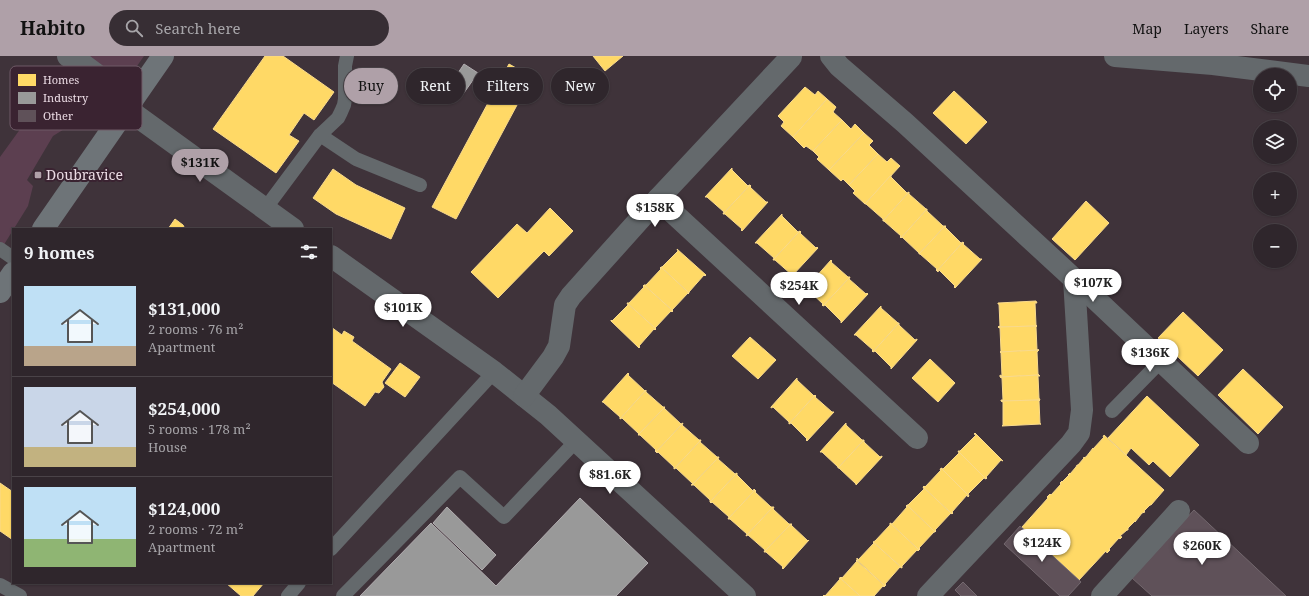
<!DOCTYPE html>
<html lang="en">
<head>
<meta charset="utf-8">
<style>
	:root { --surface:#2f262c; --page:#372e34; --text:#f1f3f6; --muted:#a7a5a9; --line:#4a4348; --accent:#afa0a8 }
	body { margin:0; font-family:"Noto Serif",serif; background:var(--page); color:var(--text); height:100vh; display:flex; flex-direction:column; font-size:15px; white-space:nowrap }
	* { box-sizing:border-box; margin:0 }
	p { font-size:13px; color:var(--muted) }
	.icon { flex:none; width:22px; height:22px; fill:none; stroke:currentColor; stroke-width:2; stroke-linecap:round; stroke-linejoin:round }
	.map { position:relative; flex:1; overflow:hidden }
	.drawer { position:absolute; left:12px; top:172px; width:320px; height:356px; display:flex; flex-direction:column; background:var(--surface); border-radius:0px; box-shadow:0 1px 3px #0004,0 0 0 1px var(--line) }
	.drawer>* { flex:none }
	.guide { position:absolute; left:344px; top:12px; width:380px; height:36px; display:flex; gap:8px }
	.fabs { position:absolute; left:1253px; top:12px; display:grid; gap:8px }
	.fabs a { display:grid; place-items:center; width:44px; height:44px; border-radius:50%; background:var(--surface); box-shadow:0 1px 3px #0004,0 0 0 1px var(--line); font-size:20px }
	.price { position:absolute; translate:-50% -34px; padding:0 9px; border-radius:14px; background:#fff; color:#222; font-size:13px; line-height:26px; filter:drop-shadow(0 1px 2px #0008) }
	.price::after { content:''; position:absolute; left:50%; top:24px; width:12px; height:9px; margin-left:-6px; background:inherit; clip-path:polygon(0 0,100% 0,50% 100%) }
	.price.current { background:var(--accent); color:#111 }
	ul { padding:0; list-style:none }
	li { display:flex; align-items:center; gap:12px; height:100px; padding:0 12px }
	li+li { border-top:1px solid var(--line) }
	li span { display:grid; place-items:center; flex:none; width:112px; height:80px; border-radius:0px; color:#555 }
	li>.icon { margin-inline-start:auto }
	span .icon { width:48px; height:48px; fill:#fffc; stroke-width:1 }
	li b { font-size:17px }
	h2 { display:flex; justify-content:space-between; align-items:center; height:48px; padding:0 12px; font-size:17px }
	.pill { padding:0 14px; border-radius:18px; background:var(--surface); box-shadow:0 1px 3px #0004,0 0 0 1px var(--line); font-size:14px; line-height:36px }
	.pill.current { background:var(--accent); color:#111 }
	header { display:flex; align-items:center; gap:24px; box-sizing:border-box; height:56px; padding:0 20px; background:var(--accent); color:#111 }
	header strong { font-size:19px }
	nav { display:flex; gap:22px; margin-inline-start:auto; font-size:14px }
	.search { width:280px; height:36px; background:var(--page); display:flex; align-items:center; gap:10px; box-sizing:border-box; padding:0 14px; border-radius:22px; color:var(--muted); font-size:15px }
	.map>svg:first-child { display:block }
	.green { fill:#5c3f50 }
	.homes { fill:#ffd966; stroke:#f9da8c }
	.industry { fill:#999; stroke:#b2adb0 }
	.building { fill:#5f5159; stroke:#73686e }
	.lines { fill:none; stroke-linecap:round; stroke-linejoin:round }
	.lane { stroke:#64696c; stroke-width:14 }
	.street { stroke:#64696c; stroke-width:22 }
	.secondary { stroke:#6e7478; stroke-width:22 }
	.poi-dot { fill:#afa0a8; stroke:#3a2331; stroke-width:1.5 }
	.labels { text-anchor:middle; stroke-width:4; stroke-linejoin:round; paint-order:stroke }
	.poi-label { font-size:14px; fill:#ebdbe4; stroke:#3a2331; text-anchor:start }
	.key { fill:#3a2331; stroke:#6f5a67; stroke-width:1 }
	.key-label { font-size:11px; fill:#ebdbe4 }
</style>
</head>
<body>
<header>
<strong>Habito</strong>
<div class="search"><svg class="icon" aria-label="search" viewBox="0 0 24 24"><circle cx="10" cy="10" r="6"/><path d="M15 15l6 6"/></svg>Search here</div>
<nav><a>Map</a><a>Layers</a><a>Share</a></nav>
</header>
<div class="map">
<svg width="1309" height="540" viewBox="0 0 1309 540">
	<rect width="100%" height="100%" fill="#3f333a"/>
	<g class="green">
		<path d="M86,0H144L135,13L118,20Z"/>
		<path d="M65,11C68,12 71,13 74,14C83,18 105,37 106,48C106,57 96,63 90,68L85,57L65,66L66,72L53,80L27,124L33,130L28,150L0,195V101Z"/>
	</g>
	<g class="homes">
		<path d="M265,0H283L334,36L314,64L304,57L289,79L299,85L276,117L213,73Z"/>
		<path d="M593,0H623L605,15Z"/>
		<path d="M509,8L532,21L456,163L432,151Z"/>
		<path d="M805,31L815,39L818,35L827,43L793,81L781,70L784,66L778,60Z"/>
		<path d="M954,35L987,66L966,88L933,57Z"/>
		<path d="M827,43L836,51L833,56L842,64L813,95L806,90L804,92L793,81Z"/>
		<path d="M842,64L851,73L855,68L864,77L829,114L817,103L819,101L813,95Z"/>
		<path d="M864,77L873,85L869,89L878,98L849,129L843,123L841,125L829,114Z"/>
		<path d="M878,98L887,106L891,102L900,110L865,148L853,137L855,135L849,129Z"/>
		<path d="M732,112V114L748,130L749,129H750L723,158L724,156L707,141H705Z"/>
		<path d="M333,113L356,129L405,152L391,183L336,158L313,142Z"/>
		<path d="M891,119V121L907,137L909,136L883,165V163L866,148H865Z"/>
		<path d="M750,129L751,130L750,131L766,146H768L742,175L741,174L742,173L725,158H723Z"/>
		<path d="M909,136V138L926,153H927L901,182L900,181L901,180L884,165H883Z"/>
		<path d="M1086,145L1109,167L1075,204L1052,183Z"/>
		<path d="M550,152L573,175L549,200L544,195L498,242L471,216L517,168L527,177Z"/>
		<path d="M927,153V155L943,170H945L919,198V197L902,181L901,182Z"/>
		<path d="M782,158V160L798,176L800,175L773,204L774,202L757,187H755Z"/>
		<path d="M175,163L183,169L185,173H168Z"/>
		<path d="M945,170H946L945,171L961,187L963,186L937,215L936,214L937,213L920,198H919Z"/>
		<path d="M800,175L801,176L800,177L816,192L817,191L818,192L792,220H791L792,219L775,204H773Z"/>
		<path d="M963,186L964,187L963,188L980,203H982L955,232L954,231L955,230L939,214L938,216L937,215Z"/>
		<path d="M677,193L706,219L705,220L704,219L689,236V237L661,211H662L678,195Z"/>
		<path d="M831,204L832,205L831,206L848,221H850L823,250L822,249L823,248L807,233H805Z"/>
		<path d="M661,211L689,237L688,238V237L672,254L673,255L644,229H646L661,213L660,212Z"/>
		<path d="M850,221L849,223L866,238L867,237L868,238L841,267V265L825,249L823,250Z"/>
		<path d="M644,229L673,255L672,256L671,255L655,272L656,273L627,247H629L644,231L643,230Z"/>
		<path d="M1036,245L1037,247H1035L1036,269L1037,270L998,271L1000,270L999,248H998V247Z"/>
		<path d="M627,247L656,273L655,274L654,273L639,290L640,291L639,292L611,265V264L612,265L628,249Z"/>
		<path d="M881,250V252L898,267H899L873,296L872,295L873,294L856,279H854Z"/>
		<path d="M1183,256L1223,294L1198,320L1158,282Z"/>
		<path d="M899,267V269L915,284L917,283V284L891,313V311L875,295L873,296Z"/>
		<path d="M1037,270L1036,271L1037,294H1039L1000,296L1001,295L1000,272L998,271Z"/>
		<path d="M331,271L342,279L344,275L354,281L352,285L391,313L382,326L384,331L379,337L375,336L365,350L331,326Z"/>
		<path d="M750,281L776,304L758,323L732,300Z"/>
		<path d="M1039,294L1037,296L1038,318L1039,319L1000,321V319L1002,320L1001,297L1000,296Z"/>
		<path d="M930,303L955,327L938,346L912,322Z"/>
		<path d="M400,307L420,321L405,341L385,327Z"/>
		<path d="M1243,313L1283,351L1258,378L1218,339Z"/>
		<path d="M628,317L629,318L628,319L645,335L646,334L620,363V361L603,346H602Z"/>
		<path d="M1039,319L1040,320H1038L1039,342L1040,344L1001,345V344H1003L1002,322L1000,321Z"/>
		<path d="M797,322V324L814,340L815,339L789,368V366L773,351L771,352V351Z"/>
		<path d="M646,334V336L663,351H665L638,379L639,378L622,362L620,363Z"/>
		<path d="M815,339L816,340L815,341L832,356H834L807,385L806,384L807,383L791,367L789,368Z"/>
		<path d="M1147,340L1199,389L1170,421L1153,405L1149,409L1131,392L1126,399L1108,382Z"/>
		<path d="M1040,344L1039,345L1040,368H1041L1002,370L1003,369V346L1001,345Z"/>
		<path d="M665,351L664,352L681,368L683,367L656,396L655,395L656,394L640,379H638Z"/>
		<path d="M683,367L682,369L699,384H701L674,413V411L658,396L657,397L656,396Z"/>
		<path d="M846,367V369L862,384H864L838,412V411L822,396H820Z"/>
		<path d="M975,377L1003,405L1001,404L986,421L987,422L986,423L958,395H960L976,379L974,378Z"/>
		<path d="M1104,379L1164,434L1151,449H1150L1144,455L1145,456L1142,457L1135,466V465L1128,472V474H1127L1120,480L1122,481L1120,483L1119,482L1109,493L1110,494L1107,497L1106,495L1079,524L1022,471L1048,442L1047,441L1050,438L1051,439L1061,428L1060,427L1062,425V426L1069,419H1068L1070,417V418L1076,411L1077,409H1078L1084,402H1083L1086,401L1093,392V393L1104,381H1103Z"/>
		<path d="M701,384L700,386L717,401H719L692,429H691L693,428L676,412L674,413Z"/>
		<path d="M864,384V386L880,401L882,400V401L856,429V428L839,412H838Z"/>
		<path d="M958,395L986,423L984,422L968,438L969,440L941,412L943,413L959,397Z"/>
		<path d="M719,401L718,403L735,418L737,417L710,446V444L694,429H692Z"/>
		<path d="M941,412L969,440L968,441L967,439L952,456L953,457L952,458L923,431L924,430L925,431L941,414H940Z"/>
		<path d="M737,417V419L753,435L754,433L755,434L728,463L729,461L712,446L711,447L710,446Z"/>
		<path d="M0,427L13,436V484L0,475Z"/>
		<path d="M923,431L952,458L951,457L935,474L936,475L935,476L907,449H908L924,433Z"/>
		<path d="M755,434L756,435L755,436L771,451H773L746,480L747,478L730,463H728Z"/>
		<path d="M907,449L935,476H934L919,492L920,493L919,494L890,467L892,468L907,451L906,450Z"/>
		<path d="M773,451H774L773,453L789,468H791L764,496L765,494L748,479L746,480Z"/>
		<path d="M890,467L919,494L918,495L917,494L902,510V512L873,486L875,485L890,469Z"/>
		<path d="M791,468H792L791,469L808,485L809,484L783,513L782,512L783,511L766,496H764Z"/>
		<path d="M873,486L902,512L900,511L885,528L886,529L885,530L857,504V502L858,504L874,487Z"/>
		<path d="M856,504L885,530L884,531L883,530L874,540H860L840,522L841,521L842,522L857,505Z"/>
		<path d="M839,522H840L860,540H823L824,539L825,540L840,523Z"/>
		<path d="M226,527H264L253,540H241Z"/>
	</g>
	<g class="industry">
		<path d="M464,8L478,17L461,41L448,32Z"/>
		<path d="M580,442L648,507L616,540H360L431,467L496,530Z"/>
		<path d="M447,451L496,499L482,514L433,467Z"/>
	</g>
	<g class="building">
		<path d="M1194,454L1286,540H1152L1132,522Z"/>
		<path d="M1020,470L1081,526L1068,540H1060L1004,488Z"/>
		<path d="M963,526L977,540H961L955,534Z"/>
	</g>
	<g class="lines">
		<g class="lane">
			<path d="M320,79L356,103L420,129"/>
			<path d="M265,153L320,79L338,62L341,56L344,49L345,43V10L347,0"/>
			<path d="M0,193L13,202"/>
			<path d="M1112,355L1161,305"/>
			<path d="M331,493L494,316"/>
			<path d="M0,529L20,540"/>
			<path d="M288,540L299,527"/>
			<path d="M343,540L460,421L504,461L576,385"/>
		</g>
		<g class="street">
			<path d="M68,0L81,7L132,45"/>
			<path d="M831,0L839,10L905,67L1074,223L1082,354L1079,377L1071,388L928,540"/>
			<path d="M1115,0L1213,8L1309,20"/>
			<path d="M127,53L293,173"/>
			<path d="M658,143L917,382"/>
			<path d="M331,200L494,316L548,359L745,540"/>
			<path d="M1074,223L1248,387"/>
			<path d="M524,340L553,301L559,290L565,249L571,240L658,143L791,1"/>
			<path d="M1102,540L1179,455"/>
		</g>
		<g class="secondary">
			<path d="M43,173L163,0"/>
			<path d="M0,236L13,217"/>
		</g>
	</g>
	<rect class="poi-dot" x="34" y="115" width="8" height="8" rx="2"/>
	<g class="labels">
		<g class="poi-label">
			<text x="46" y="124">Doubravice</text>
		</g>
	</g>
	<rect x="10" y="10" width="132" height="64" rx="6" class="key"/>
	<rect x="18" y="18" width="18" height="12" fill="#ffd966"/>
	<rect x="18" y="36" width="18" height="12" fill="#999"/>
	<rect x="18" y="54" width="18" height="12" fill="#5f5159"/>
	<g class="key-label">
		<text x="43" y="28">Homes</text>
		<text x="43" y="46">Industry</text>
		<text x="43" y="64">Other</text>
	</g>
</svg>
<div class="fabs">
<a><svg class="icon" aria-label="locate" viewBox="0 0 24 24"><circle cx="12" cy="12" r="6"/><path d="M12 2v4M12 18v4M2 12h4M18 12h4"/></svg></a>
<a><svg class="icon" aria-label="layers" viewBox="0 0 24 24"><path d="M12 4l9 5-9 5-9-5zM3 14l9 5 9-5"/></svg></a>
<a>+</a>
<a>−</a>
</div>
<b class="price current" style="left:200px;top:127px">$131K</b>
<b class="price" style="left:655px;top:172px">$158K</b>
<b class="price" style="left:1093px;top:247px">$107K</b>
<b class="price" style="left:799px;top:250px">$254K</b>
<b class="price" style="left:403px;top:272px">$101K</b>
<b class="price" style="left:1150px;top:317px">$136K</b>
<b class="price" style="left:610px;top:439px">$81.6K</b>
<b class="price" style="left:1042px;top:507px">$124K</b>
<b class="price" style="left:1202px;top:510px">$260K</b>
<div class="guide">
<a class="pill current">Buy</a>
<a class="pill">Rent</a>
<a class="pill">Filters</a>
<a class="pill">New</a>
</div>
<section class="drawer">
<h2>9 homes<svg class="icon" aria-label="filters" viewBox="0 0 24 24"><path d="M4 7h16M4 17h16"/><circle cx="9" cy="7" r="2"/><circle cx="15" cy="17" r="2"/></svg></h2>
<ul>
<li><span style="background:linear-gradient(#bfe0f5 75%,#b9a48a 0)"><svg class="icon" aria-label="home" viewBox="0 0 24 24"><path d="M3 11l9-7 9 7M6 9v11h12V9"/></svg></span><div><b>$131,000</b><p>2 rooms · 76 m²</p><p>Apartment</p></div></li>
<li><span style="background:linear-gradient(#c9d6e8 75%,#c2b280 0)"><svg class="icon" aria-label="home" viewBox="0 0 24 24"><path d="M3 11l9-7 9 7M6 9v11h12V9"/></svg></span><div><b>$254,000</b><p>5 rooms · 178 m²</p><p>House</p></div></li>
<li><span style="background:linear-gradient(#bfe0f5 65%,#8fb573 0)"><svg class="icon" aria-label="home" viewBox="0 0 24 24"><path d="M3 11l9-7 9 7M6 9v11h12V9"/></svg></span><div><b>$124,000</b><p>2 rooms · 72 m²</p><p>Apartment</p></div></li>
</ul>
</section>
</div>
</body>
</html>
